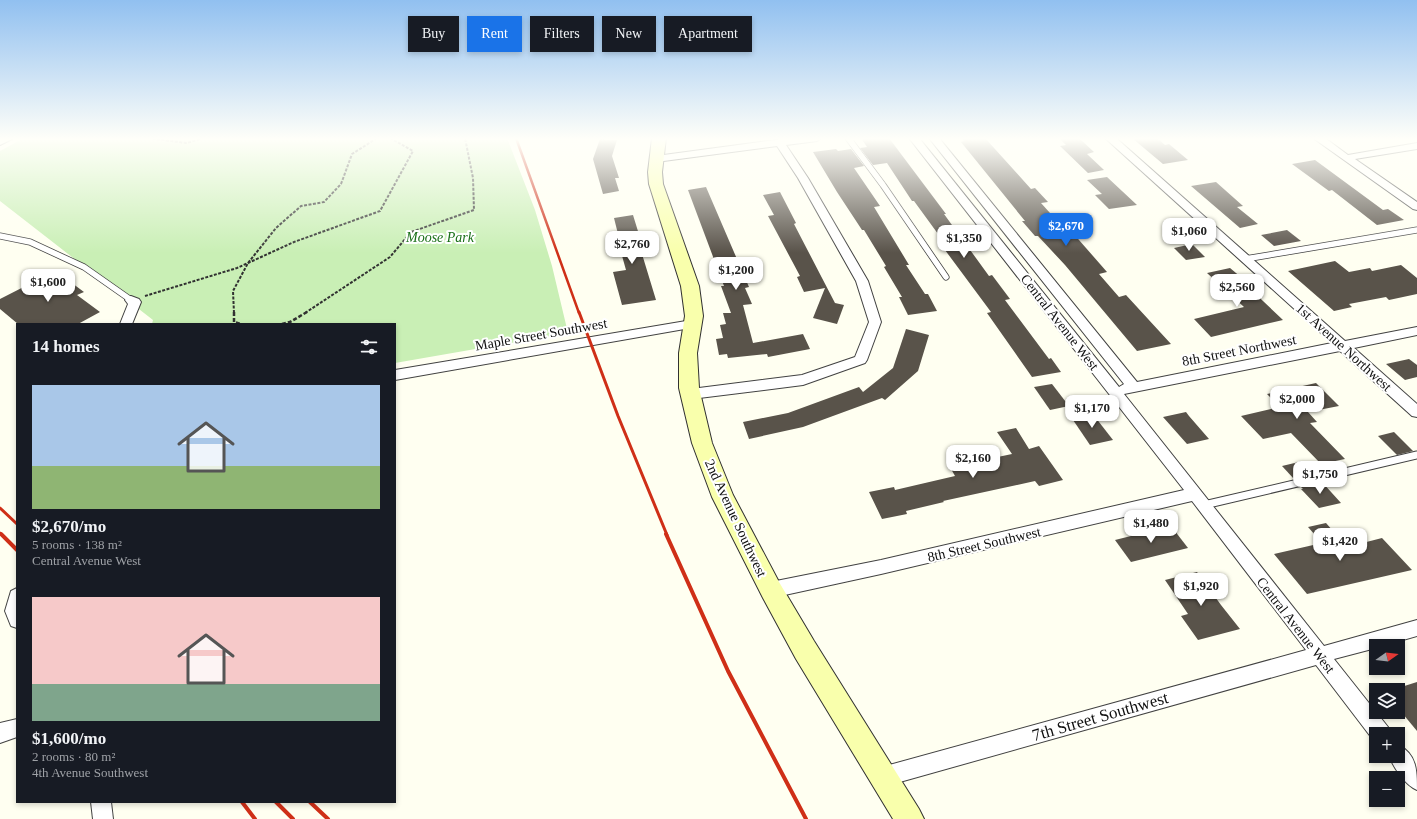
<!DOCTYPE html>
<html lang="en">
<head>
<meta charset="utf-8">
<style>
	:root { --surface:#171b24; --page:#20242c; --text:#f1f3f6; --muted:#9ea1a6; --accent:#1a73e8 }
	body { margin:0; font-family:"Times New Roman",serif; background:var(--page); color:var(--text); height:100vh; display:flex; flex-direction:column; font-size:15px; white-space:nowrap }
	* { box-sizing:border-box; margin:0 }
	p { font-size:13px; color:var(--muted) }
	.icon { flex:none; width:22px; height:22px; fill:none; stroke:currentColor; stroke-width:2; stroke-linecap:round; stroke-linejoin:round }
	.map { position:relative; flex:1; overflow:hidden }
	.details { position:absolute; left:16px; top:323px; width:380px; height:480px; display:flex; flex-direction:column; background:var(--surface); border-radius:0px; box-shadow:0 2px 6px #0003 }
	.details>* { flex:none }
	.hud { position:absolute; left:408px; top:16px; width:380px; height:36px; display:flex; gap:8px }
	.needle { width:26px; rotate:76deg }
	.buttons { position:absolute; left:1369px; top:639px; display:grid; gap:8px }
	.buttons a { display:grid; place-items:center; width:36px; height:36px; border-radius:0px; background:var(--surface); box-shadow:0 2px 6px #0003; font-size:20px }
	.price { position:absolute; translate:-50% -34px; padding:0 9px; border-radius:8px; background:#fff; color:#222; font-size:13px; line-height:26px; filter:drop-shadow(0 1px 2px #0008) }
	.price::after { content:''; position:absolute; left:50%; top:24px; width:12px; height:9px; margin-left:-6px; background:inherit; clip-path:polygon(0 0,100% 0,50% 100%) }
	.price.on { background:var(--accent); color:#fff }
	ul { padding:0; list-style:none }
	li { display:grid; align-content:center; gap:8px; height:212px; padding:0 16px }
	li span { display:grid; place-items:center; height:124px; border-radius:0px; color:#555 }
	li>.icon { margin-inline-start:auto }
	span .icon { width:72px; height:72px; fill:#fffc; stroke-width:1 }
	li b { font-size:17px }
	h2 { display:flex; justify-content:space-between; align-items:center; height:48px; padding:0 16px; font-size:17px }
	.pill { padding:0 14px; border-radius:0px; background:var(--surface); box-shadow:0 2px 6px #0003; font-size:14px; line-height:36px }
	.pill.on { background:var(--accent); color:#fff }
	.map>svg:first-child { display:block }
	.green { fill:#c9efb5 }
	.building { fill:#59534a }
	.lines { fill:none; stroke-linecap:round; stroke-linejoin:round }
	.lane-far1-casing { stroke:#424242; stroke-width:7 }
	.lane-casing { stroke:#424242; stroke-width:9 }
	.street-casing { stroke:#424242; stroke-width:2 }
	.secondary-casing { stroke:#313131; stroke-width:2 }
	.path-far1 { stroke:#313131; stroke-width:2; stroke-dasharray:3 1.5; stroke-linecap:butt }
	.path { stroke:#313131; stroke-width:2.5; stroke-dasharray:4 2; stroke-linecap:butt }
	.lane-far1 { stroke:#fff; stroke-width:5.5 }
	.lane { stroke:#fff; stroke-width:7 }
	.street { fill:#fff; fill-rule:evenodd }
	.secondary { fill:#f9ffac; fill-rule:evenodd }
	.rail-far2 { stroke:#cf2f17; stroke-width:2.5 }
	.rail-far1 { stroke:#cf2f17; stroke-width:3 }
	.rail { stroke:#cf2f17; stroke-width:4 }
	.labels { text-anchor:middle; stroke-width:4; stroke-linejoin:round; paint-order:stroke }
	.park-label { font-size:14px; font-style:italic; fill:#196f17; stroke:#fff }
	.street-label { font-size:14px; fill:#0f0f0f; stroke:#fff }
	.near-street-label { font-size:17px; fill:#0f0f0f; stroke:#fff }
</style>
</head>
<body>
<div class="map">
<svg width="1417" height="819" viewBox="0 0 1417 819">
	<rect width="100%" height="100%" fill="#fffff1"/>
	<path class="green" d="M24,138H507L535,210L552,266L568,333L395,363V324H152L153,320L0,201V151Z"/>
	<g class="building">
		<path d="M861,138H889L946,214H944L989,276L992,275L1010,299L1005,300L1049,359L1051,358L1061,372L1032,377L987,313L991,312L945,250L949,249L914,201H912L887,163L873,165L860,148L867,147Z"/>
		<path d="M962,138H985L1031,189L1035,188L1048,202L1041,203L1068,233L1072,232L1107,272L1099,274L1119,297L1126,295L1171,344L1137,351L1065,265L1038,236H1035L1022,221H1025L961,142L964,141Z"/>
		<path d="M1059,138H1079L1094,152L1087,154L1104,170L1088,173L1060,146L1066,145Z"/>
		<path d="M1132,138H1157L1165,145L1169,144L1188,160L1163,164Z"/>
		<path d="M600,139L617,140L612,156L619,178H615L619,191L603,194L593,159Z"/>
		<path d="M836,149L838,151L851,149L864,166L854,168L880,206L874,207L909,265H906L925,294H928L937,311L908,315L899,297H902L884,267L886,266L864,230H862L837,192L813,152Z"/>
		<path d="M1315,160L1383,210L1388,209L1404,220L1377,225L1332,190L1329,191L1292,164Z"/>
		<path d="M1107,177L1137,205L1109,209L1095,195L1102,194L1087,180Z"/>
		<path d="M1216,182L1243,206L1237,207L1258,224L1240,228L1191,186Z"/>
		<path d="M706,187L749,287L745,288L752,304L743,305L753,343L803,334L810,349L768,357L767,354L728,358L727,354L719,355L716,339L723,338L720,325L726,324L723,313H731L721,286H724L688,190Z"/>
		<path d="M780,192L796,223L794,224L835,303L844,305L837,324L813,318L825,288L804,292L797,277L800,276L768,216L774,215L763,195Z"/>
		<path d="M633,215L645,254H642L656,300L622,305L613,272L626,270L617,238H619L614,218Z"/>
		<path d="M1287,230L1301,241L1274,246L1261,235Z"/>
		<path d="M1192,244L1205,257L1186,260L1174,248Z"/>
		<path d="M1335,261L1349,272L1370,268L1372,271L1401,265L1417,278V294L1389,300L1386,297L1349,304L1352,307L1334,311L1288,271Z"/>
		<path d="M1230,268L1248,283L1245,284L1283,320L1211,337L1194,319L1244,307L1207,273Z"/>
		<path d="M57,272L84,292L77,295L100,312L78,324H18L0,309V299L51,273Z"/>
		<path d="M906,329L929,335L918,371L885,400L882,398L803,427L749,439L743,422L788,413L859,387L863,392L893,368Z"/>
		<path d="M1409,359L1417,365V377L1405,380L1386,364Z"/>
		<path d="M1316,383L1339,406L1308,412L1317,422L1310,423L1345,459L1321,464L1291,433L1263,439L1241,416L1280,407L1267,394Z"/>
		<path d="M1052,384L1069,406L1050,410L1034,387Z"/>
		<path d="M1186,412L1189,416L1209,439L1187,444L1163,417Z"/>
		<path d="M1092,413L1113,440L1090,445L1071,417Z"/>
		<path d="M1016,428L1029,449L1039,446L1063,480L1039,486L1035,481L943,501L944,502L906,511L907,514L882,519L869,492L894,487L895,490L955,476L950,467L1012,454L997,432Z"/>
		<path d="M1394,432L1413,451L1397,455L1378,436Z"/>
		<path d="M1303,461L1314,474L1294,479L1282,466Z"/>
		<path d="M1322,482L1341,503L1319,508L1301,489H1303L1301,487Z"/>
		<path d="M1326,523L1347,547L1382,538L1412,570L1307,594L1274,554L1322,543L1308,527Z"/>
		<path d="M1171,526L1188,548L1131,562L1115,540Z"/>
		<path d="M1197,572L1221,605L1240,629L1198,640L1181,616L1188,614L1165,580Z"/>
		<path d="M1417,682V731L1398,708V688Z"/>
	</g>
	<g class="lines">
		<g class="lane-far1-casing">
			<g id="lane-far1">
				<path d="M848,138L883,185L946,277"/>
				<path d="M0,236L30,242L84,267L131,300"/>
				<path d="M1245,259L1417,230"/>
			</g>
		</g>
		<g class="lane-casing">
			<path id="lane" d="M1204,505L1417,455"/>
		</g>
		<g class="street-casing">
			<g id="street">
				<path d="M0,138H14L0,145Z"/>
				<path d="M791,138H822L817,141L786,145L808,178L868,281L881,322L867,360L865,363L803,385L691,399L686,398L684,394L686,390L691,389L802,375L855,357L869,322L856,281L798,178L777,146L656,162L651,159L656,156Z"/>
				<path d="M909,138H919L1119,387L1124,384L929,138H939L1137,382L1332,343L1105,138H1116L1345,341L1417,327V335L1354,348L1417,404V417L1412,416L1340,351L1124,394L1324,646L1417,620V636L1382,646H1376V648L1334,659L1388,727L1391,734H1376V741H1374L1316,665L882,787L875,784L872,777L875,770L882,767L1306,650L1192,501L881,574L771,598L765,595L763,590L765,585L771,582L881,560L1184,490Z"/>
				<path d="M1313,138H1325L1348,155L1417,143V149L1355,159L1417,202V210L1413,209Z"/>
				<path d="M131,296L139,299L141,302L132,324H120L128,304L125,300L127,297Z"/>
				<path d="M692,320L696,321L698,324L696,327L395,380V370Z"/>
				<path d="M17,588V628L11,626L5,611L11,591Z"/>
				<path d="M17,719V737L0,743V723Z"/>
				<path d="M1398,745C1417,754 1417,771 1417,790C1405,785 1394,768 1389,756H1398Z"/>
				<path d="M91,802H111L113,819H93Z"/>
			</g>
		</g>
		<g class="secondary-casing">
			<path id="secondary" d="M652,138H666L662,172L663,184L699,286L703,316L697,353L699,388L712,443L733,495L779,582L814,641L919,809L924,819H893L796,659L763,598L712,497L692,443L679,388V353L685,316L681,286L649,184L648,172Z"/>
		</g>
		<g class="path-far1">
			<path d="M148,138L187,143L203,138"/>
			<path d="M145,296L237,268L294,242L380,211L413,151L390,138"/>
			<path d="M234,313L233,291L248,263L276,228L301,206L324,202L341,184L352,154L377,138"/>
			<path d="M305,313L390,257L411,232L474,210L473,178L465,138"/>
		</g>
		<g class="path">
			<path d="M234,312V322L241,324"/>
			<path d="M282,324L290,322L307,312"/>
		</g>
		<use href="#lane-far1" class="lane-far1"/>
		<use href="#lane" class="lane"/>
		<use href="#street" class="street"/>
		<use href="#secondary" class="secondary"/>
		<path class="rail-far2" d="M516,138L579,313"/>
		<g class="rail-far1">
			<path d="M579,312L618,416L667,535"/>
			<path d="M0,508L17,524"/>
			<path d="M0,533L2,535"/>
		</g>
		<g class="rail">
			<path d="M1,534L17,550"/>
			<path d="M666,534L728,671L806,819"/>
			<path d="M242,802L255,819"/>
			<path d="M276,802L293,819"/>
			<path d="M310,802L328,819"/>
		</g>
	</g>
	<linearGradient id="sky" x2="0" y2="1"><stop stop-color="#91c0f0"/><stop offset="0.55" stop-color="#fffff9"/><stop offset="1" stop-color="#fffff9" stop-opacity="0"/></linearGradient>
	<rect width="1417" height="253" fill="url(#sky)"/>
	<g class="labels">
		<g class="park-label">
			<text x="440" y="242">Moose Park</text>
		</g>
		<g class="street-label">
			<text transform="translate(1060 322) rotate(52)" y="5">Central Avenue West</text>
			<text transform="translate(541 334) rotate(-10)" y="5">Maple Street Southwest</text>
			<text transform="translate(1344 347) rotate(42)" y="5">1st Avenue Northwest</text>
			<text transform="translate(1239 350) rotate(-11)" y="5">8th Street Northwest</text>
			<text transform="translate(736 518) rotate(65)" y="5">2nd Avenue Southwest</text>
			<text transform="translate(984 544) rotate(-13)" y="5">8th Street Southwest</text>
			<text transform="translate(1296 625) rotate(52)" y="5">Central Avenue West</text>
		</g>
		<g class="near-street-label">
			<text transform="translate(1100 716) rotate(-16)" y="6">7th Street Southwest</text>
		</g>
	</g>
</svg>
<div class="buttons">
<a><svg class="needle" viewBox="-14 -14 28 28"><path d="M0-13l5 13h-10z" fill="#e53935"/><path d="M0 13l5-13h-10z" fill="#9ea1a6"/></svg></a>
<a><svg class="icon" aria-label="layers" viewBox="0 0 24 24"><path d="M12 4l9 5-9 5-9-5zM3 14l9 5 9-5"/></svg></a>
<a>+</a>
<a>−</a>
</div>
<b class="price on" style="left:1066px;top:247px">$2,670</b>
<b class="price" style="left:1189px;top:252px">$1,060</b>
<b class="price" style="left:964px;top:259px">$1,350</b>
<b class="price" style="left:632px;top:265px">$2,760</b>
<b class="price" style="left:736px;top:291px">$1,200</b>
<b class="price" style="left:48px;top:303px">$1,600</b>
<b class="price" style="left:1237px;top:308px">$2,560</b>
<b class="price" style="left:1297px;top:420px">$2,000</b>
<b class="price" style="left:1092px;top:429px">$1,170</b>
<b class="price" style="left:973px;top:479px">$2,160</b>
<b class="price" style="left:1320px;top:495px">$1,750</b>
<b class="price" style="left:1151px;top:544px">$1,480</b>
<b class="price" style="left:1340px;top:562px">$1,420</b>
<b class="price" style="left:1201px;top:607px">$1,920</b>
<div class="hud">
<a class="pill">Buy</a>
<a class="pill on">Rent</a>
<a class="pill">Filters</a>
<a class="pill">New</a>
<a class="pill">Apartment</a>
</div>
<section class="details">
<h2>14 homes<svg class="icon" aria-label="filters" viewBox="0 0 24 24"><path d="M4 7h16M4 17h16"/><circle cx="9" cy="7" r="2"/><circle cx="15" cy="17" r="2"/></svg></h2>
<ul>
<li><span style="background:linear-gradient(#a9c7e8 65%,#8fb573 0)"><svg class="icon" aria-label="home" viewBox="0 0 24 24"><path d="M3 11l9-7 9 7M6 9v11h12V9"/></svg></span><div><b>$2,670/mo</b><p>5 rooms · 138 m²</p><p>Central Avenue West</p></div></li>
<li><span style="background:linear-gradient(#f6c9c9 70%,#7fa58c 0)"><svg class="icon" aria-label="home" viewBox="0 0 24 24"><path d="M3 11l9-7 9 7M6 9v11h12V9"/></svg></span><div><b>$1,600/mo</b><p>2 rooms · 80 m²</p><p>4th Avenue Southwest</p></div></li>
</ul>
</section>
</div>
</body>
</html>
